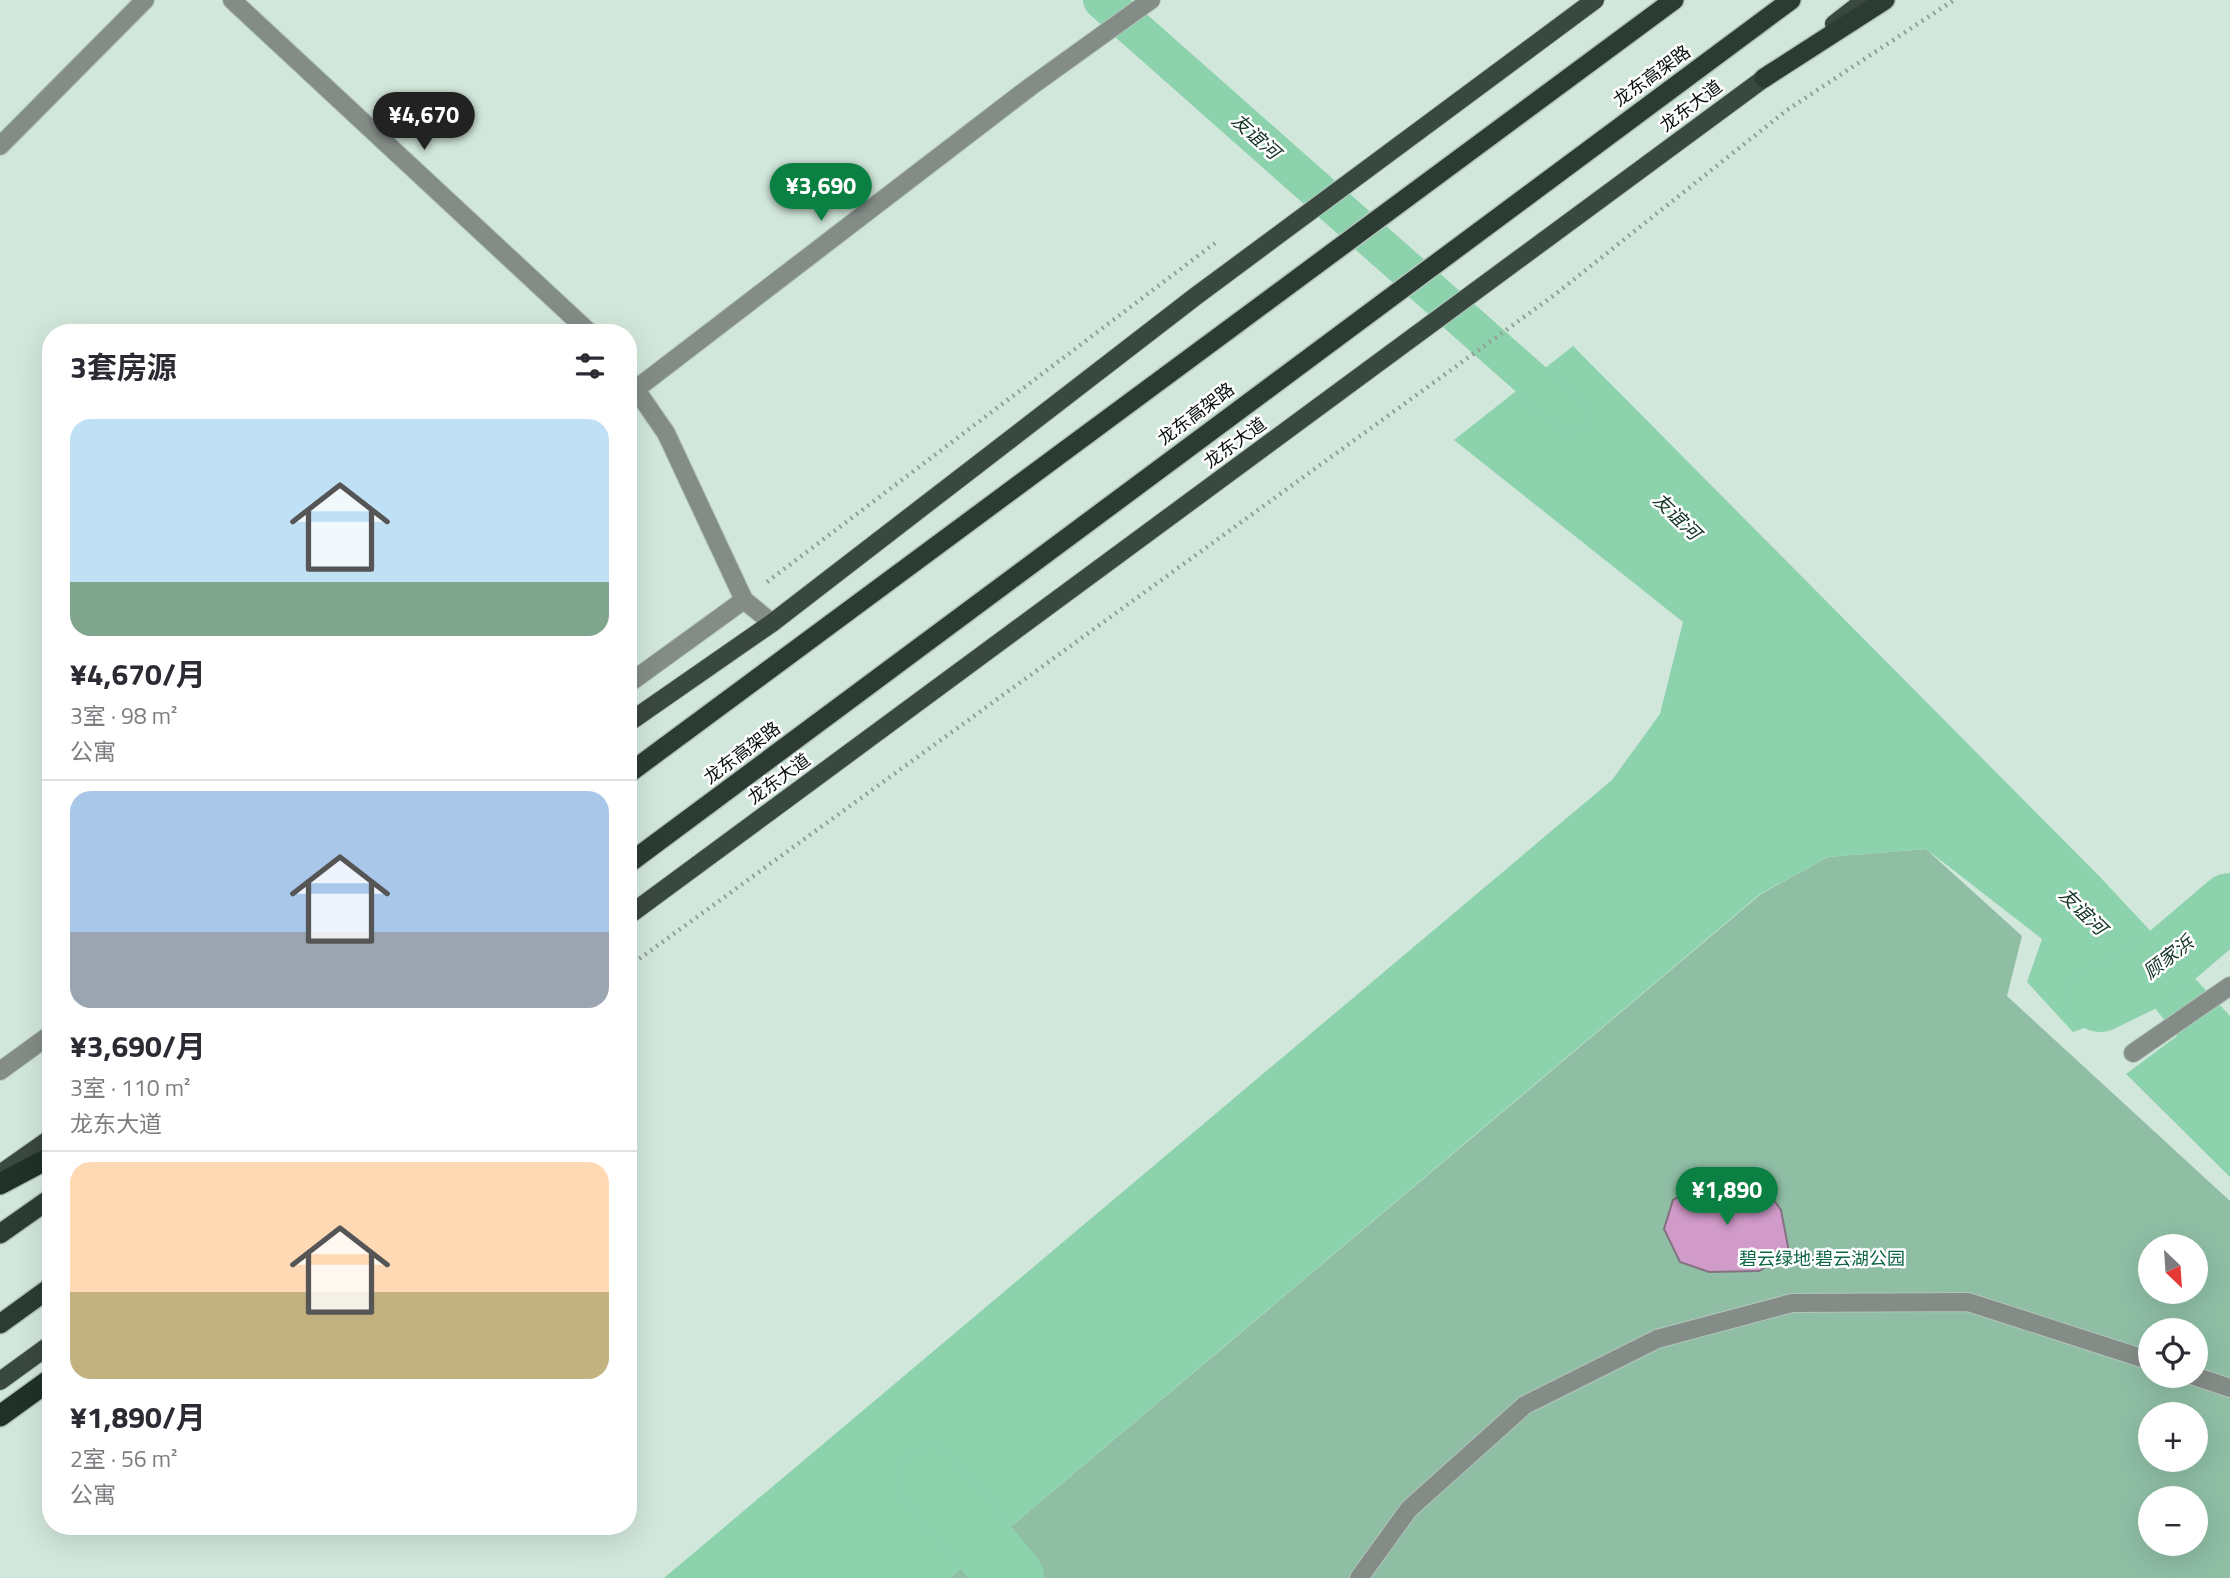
<!DOCTYPE html>
<html lang="zh">
<head>
<meta charset="utf-8">
<style>
	:root { --surface:#fff; --page:#f2f2f3; --text:#2b2b33; --muted:#7c7c81; --line:#e1e1e2; --accent:#0b8043 }
	body { margin:0; font-family:"Titillium Web","Noto Sans SC",sans-serif; background:var(--page); color:var(--text); height:100vh; display:flex; flex-direction:column; font-size:26px; white-space:nowrap }
	* { box-sizing:border-box; margin:0 }
	p { font-size:23px; color:var(--muted) }
	.icon { flex:none; width:38px; height:38px; fill:none; stroke:currentColor; stroke-width:2; stroke-linecap:round; stroke-linejoin:round }
	.map { position:relative; flex:1; overflow:hidden }
	.drawer { position:absolute; left:42px; top:324px; width:595px; height:1211px; display:flex; flex-direction:column; background:var(--surface); border-radius:28px; box-shadow:0 7px 28px #0002 }
	.drawer>* { flex:none }
	.needle { width:46px; rotate:155deg }
	.controls { position:absolute; left:2138px; top:1234px; display:grid; gap:14px }
	.controls a { display:grid; place-items:center; width:70px; height:70px; border-radius:50%; background:var(--surface); box-shadow:0 7px 28px #0002; font-size:35px }
	.price { position:absolute; translate:-50% -60px; padding:0 16px; border-radius:24px; background:var(--accent); color:#fff; font-size:23px; line-height:46px; filter:drop-shadow(0 2px 4px #0008) }
	.price::after { content:''; position:absolute; left:50%; top:42px; width:21px; height:16px; margin-left:-10px; background:inherit; clip-path:polygon(0 0,100% 0,50% 100%) }
	.price.current { background:#222; color:#fff }
	ul { padding:0; list-style:none }
	li { display:grid; align-content:center; gap:14px; height:371px; padding:0 28px }
	li+li { border-top:2px solid var(--line) }
	li span { display:grid; place-items:center; height:217px; border-radius:21px; color:#555 }
	li>.icon { margin-inline-start:auto }
	span .icon { width:126px; height:126px; fill:#fffc; stroke-width:1 }
	li b { font-size:30px }
	h2 { display:flex; justify-content:space-between; align-items:center; height:84px; padding:0 28px; font-size:30px }
	.map>svg:first-child { display:block }
	.green { fill:#8fbea5; fill-rule:evenodd }
	.water { fill:#8bd2ad }
	.lines { fill:none; stroke-linecap:round; stroke-linejoin:round }
	.canal { stroke:#8bd2ad; stroke-width:38 }
	.river { stroke:#8bd2ad; stroke-width:66 }
	.building { fill:#d09ac9; stroke:#837380; stroke-width:2 }
	.pedestrian-casing { stroke:#b2c5ba; stroke-width:20 }
	.minor-casing { stroke:#b2c5ba; stroke-width:20 }
	.primary-casing { stroke:#b2c5ba; stroke-width:20 }
	.trunk-casing { stroke:#b2c5ba; stroke-width:22 }
	.motorway-casing { stroke:#b2c5ba; stroke-width:24 }
	.path { stroke:#91a198; stroke-width:4.5; stroke-dasharray:2 5; stroke-linecap:butt }
	.pedestrian { stroke:#848c87; stroke-width:18 }
	.minor { stroke:#848c87; stroke-width:18 }
	.primary { stroke:#394840; stroke-width:18 }
	.trunk { stroke:#2c3c34; stroke-width:19 }
	.motorway { stroke:#203128; stroke-width:21 }
	.labels { text-anchor:middle; stroke-width:5; stroke-linejoin:round; paint-order:stroke }
	.street-label { font-size:18px; fill:#0a110d; stroke:#fff }
	.park-label { font-size:18px; fill:#0f6644; stroke:#fff }
	.water-label { font-size:19px; font-style:italic; fill:#123223; stroke:#fff }
</style>
</head>
<body>
<div class="map">
<svg width="2230" height="1578" viewBox="0 0 2230 1578">
	<rect width="100%" height="100%" fill="#d2e7db"/>
	<path class="green" d="M1926,849L2022,936L2007,996L2230,1201V1578H950L1761,894L1828,857ZM2151,1246H2196V1292H2151ZM2151,1330H2196V1376H2151ZM2151,1414H2196V1460H2151ZM2151,1498H2196V1544H2151Z"/>
	<path class="water" d="M1573,346L2100,877L2230,1016V1177L2126,1074L2177,1036L2151,1003L2073,1032L2027,982L2042,939L1926,849L1828,857L1760,894L950,1578H664L1612,780L1660,714L1683,622L1454,440Z"/>
	<g class="lines">
		<path class="canal" d="M1102,0L1570,414"/>
		<g class="river">
			<path d="M2100,999L2149,975L2230,906"/>
			<path d="M930,1480L1011,1578"/>
		</g>
	</g>
	<path class="building" d="M1714,1177L1761,1182L1781,1210L1789,1252L1759,1271L1709,1272L1680,1262L1664,1229L1673,1200Z"/>
	<g class="lines">
		<g class="pedestrian-casing">
			<g id="pedestrian">
				<path d="M2194,1376L2230,1388"/>
				<path d="M1359,1578L1409,1509L1525,1405L1657,1339L1792,1303L1968,1302L2151,1361"/>
			</g>
		</g>
		<g class="minor-casing">
			<g id="minor">
				<path d="M232,0L589,332"/>
				<path d="M0,146L145,0"/>
				<path d="M628,378L666,433L744,600L772,623"/>
				<path d="M636,389L1030,87L1151,0"/>
				<path d="M628,684L744,600"/>
				<path d="M2133,1053L2230,986"/>
				<path d="M0,1071L51,1034"/>
			</g>
		</g>
		<g class="primary-casing">
			<g id="primary">
				<path d="M1834,24L1865,0"/>
				<path d="M628,723L772,623L1196,296L1595,0"/>
				<path d="M628,916L1774,71"/>
				<path d="M0,1174L51,1138"/>
				<path d="M0,1381L51,1344"/>
			</g>
		</g>
		<g class="trunk-casing">
			<g id="trunk">
				<path d="M1764,78L1885,0"/>
				<path d="M628,774L1674,0"/>
				<path d="M628,864L1791,0"/>
				<path d="M0,1234L51,1198"/>
				<path d="M0,1324L51,1287"/>
			</g>
		</g>
		<g class="motorway-casing">
			<g id="motorway">
				<path d="M0,1184L51,1157"/>
				<path d="M0,1416L51,1379"/>
			</g>
		</g>
		<g class="path">
			<path d="M767,582L1215,243"/>
			<path d="M628,967L1553,296L1787,110L1954,0"/>
		</g>
		<use href="#pedestrian" class="pedestrian"/>
		<use href="#minor" class="minor"/>
		<use href="#primary" class="primary"/>
		<use href="#trunk" class="trunk"/>
		<use href="#motorway" class="motorway"/>
	</g>
	<g class="labels">
		<g class="street-label">
			<text transform="translate(1652 76) rotate(-36)" y="6">龙东高架路</text>
			<text transform="translate(1691 106) rotate(-37)" y="6">龙东大道</text>
			<text transform="translate(1196 414) rotate(-37)" y="6">龙东高架路</text>
			<text transform="translate(1235 443) rotate(-36)" y="6">龙东大道</text>
			<text transform="translate(742 753) rotate(-37)" y="6">龙东高架路</text>
			<text transform="translate(779 779) rotate(-36)" y="6">龙东大道</text>
		</g>
		<g class="park-label">
			<text x="1822" y="1265">碧云绿地·碧云湖公园</text>
		</g>
		<g class="water-label">
			<text transform="translate(1256 136) rotate(42)" y="7">友谊河</text>
			<text transform="translate(1677 516) rotate(44)" y="7">友谊河</text>
			<text transform="translate(2083 911) rotate(44)" y="7">友谊河</text>
			<text transform="translate(2168 957) rotate(-38)" y="7">顾家浜</text>
		</g>
	</g>
</svg>
<div class="controls">
<a><svg class="needle" viewBox="-14 -14 28 28"><path d="M0-13l5 13h-10z" fill="#e53935"/><path d="M0 13l5-13h-10z" fill="#7c7c81"/></svg></a>
<a><svg class="icon" aria-label="locate" viewBox="0 0 24 24"><circle cx="12" cy="12" r="6"/><path d="M12 2v4M12 18v4M2 12h4M18 12h4"/></svg></a>
<a>+</a>
<a>−</a>
</div>
<b class="price current" style="left:424px;top:152px">¥4,670</b>
<b class="price" style="left:821px;top:223px">¥3,690</b>
<b class="price" style="left:1727px;top:1227px">¥1,890</b>
<section class="drawer">
<h2>3套房源<svg class="icon" aria-label="filters" viewBox="0 0 24 24"><path d="M4 7h16M4 17h16"/><circle cx="9" cy="7" r="2"/><circle cx="15" cy="17" r="2"/></svg></h2>
<ul>
<li><span style="background:linear-gradient(#bfe0f5 75%,#7fa58c 0)"><svg class="icon" aria-label="home" viewBox="0 0 24 24"><path d="M3 11l9-7 9 7M6 9v11h12V9"/></svg></span><div><b>¥4,670/月</b><p>3室 · 98 m²</p><p>公寓</p></div></li>
<li><span style="background:linear-gradient(#a9c7e8 65%,#9aa5b1 0)"><svg class="icon" aria-label="home" viewBox="0 0 24 24"><path d="M3 11l9-7 9 7M6 9v11h12V9"/></svg></span><div><b>¥3,690/月</b><p>3室 · 110 m²</p><p>龙东大道</p></div></li>
<li><span style="background:linear-gradient(#ffd9b3 60%,#c2b280 0)"><svg class="icon" aria-label="home" viewBox="0 0 24 24"><path d="M3 11l9-7 9 7M6 9v11h12V9"/></svg></span><div><b>¥1,890/月</b><p>2室 · 56 m²</p><p>公寓</p></div></li>
</ul>
</section>
</div>
</body>
</html>
